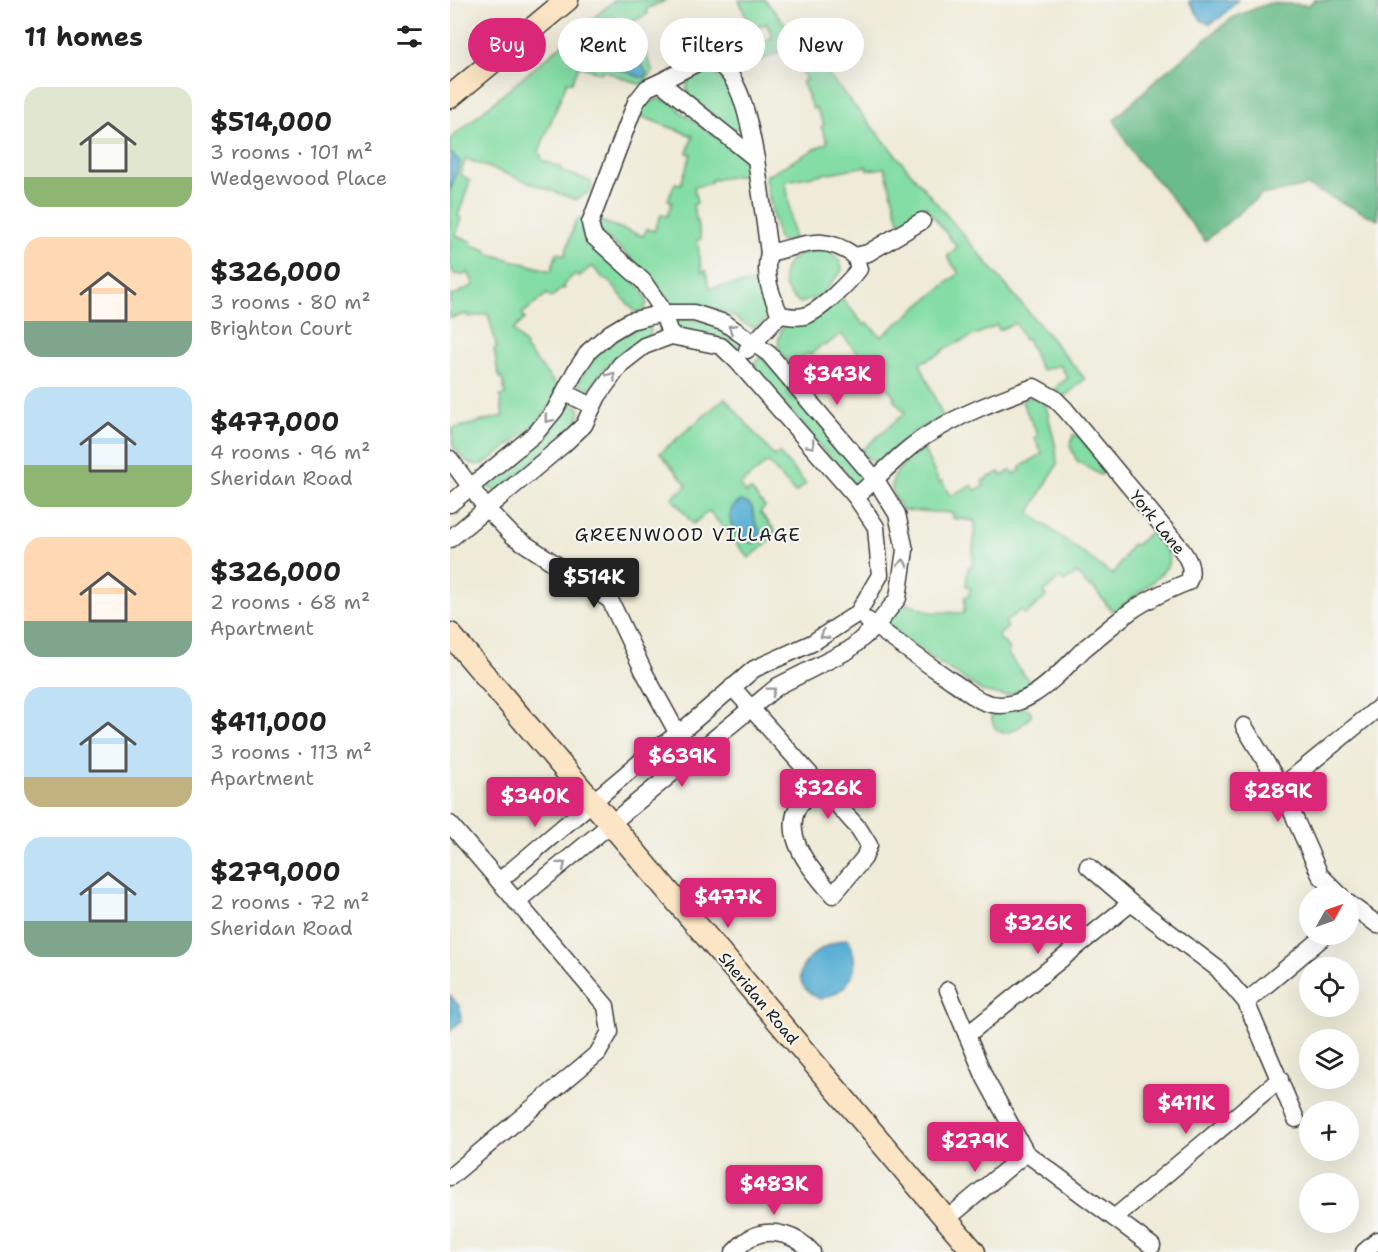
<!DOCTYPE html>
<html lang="en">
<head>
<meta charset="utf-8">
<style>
	:root { --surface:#fff; --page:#f2f2f2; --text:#222; --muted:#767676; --accent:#db2777 }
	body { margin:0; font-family:"Shantell Sans",sans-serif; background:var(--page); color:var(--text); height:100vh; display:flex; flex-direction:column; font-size:22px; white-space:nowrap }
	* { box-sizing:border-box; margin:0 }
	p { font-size:20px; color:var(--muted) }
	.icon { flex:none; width:33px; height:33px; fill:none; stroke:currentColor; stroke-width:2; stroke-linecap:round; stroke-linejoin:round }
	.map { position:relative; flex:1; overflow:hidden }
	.panel { display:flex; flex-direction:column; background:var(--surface); width:450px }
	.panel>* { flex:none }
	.guide { position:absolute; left:18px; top:18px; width:570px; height:54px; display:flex; gap:12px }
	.needle { width:39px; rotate:50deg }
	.controls { position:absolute; left:849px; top:885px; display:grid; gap:12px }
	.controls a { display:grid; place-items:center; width:60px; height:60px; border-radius:50%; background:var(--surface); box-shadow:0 6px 24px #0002; font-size:30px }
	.price { position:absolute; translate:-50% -51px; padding:0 14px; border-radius:6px; background:var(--accent); color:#fff; font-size:20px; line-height:39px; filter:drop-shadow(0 2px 3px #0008) }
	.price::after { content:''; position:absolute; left:50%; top:36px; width:18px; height:14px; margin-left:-9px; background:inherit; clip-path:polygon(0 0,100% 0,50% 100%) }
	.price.selected { background:#222; color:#fff }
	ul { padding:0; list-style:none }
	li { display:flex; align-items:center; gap:18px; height:150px; padding:0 24px }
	li span { display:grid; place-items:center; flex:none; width:168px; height:120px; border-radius:18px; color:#555 }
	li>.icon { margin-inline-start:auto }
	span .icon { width:72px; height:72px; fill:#fffc; stroke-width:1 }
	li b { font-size:26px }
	h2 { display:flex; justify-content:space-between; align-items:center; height:72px; padding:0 24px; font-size:26px }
	.chip { padding:0 21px; border-radius:27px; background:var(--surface); box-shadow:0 6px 24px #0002; font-size:21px; line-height:54px }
	.chip.selected { background:var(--accent); color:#fff }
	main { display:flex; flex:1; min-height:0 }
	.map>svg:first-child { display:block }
	.green { fill:#83dda4; stroke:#507c60; stroke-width:1.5 }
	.forest { fill:#6abc8a; stroke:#436c53; stroke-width:1.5 }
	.water { fill:#57aed4; stroke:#3a6578; stroke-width:1.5 }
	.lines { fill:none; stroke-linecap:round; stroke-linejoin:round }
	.street-casing { stroke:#3c3b38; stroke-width:19 }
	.secondary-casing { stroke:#3c3b38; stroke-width:25 }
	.street { stroke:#fff; stroke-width:16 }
	.secondary { stroke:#fce5c4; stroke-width:22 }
	.oneway { stroke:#999 }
	.labels { text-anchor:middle; stroke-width:4.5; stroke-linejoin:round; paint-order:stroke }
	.street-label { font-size:16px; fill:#1c1c1c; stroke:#f6f6f2 }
	.neighbourhood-label { font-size:18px; letter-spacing:1.5px; fill:#1c1c1c; stroke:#f6f6f2 }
</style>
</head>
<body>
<main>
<section class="panel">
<h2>11 homes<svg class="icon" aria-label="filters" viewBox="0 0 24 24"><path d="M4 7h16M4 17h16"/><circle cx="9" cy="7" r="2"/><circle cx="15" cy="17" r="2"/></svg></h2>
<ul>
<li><span style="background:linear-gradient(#dfe7d0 75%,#8fb573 0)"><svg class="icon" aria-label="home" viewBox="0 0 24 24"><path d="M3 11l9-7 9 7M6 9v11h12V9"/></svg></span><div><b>$514,000</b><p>3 rooms · 101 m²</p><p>Wedgewood Place</p></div></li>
<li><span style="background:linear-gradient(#ffd9b3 70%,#7fa58c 0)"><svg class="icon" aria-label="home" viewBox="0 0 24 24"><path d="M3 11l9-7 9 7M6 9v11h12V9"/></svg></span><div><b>$326,000</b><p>3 rooms · 80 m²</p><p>Brighton Court</p></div></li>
<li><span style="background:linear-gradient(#bfe0f5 65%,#8fb573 0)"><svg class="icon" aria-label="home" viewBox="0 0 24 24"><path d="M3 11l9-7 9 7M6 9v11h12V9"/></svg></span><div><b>$477,000</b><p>4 rooms · 96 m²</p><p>Sheridan Road</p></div></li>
<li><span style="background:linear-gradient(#ffd9b3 70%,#7fa58c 0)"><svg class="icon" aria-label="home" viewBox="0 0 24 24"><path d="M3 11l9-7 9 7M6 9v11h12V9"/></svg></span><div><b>$326,000</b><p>2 rooms · 68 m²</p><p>Apartment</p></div></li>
<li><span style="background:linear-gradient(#bfe0f5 75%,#c2b280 0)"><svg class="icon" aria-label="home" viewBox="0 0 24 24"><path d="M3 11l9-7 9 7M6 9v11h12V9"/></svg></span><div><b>$411,000</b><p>3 rooms · 113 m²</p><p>Apartment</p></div></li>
<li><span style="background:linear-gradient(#bfe0f5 70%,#7fa58c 0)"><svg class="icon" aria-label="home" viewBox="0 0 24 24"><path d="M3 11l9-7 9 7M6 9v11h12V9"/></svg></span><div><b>$279,000</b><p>2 rooms · 72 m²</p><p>Sheridan Road</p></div></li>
</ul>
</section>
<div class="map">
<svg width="928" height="1252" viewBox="0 0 928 1252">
	<rect width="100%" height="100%" fill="#f6f6f2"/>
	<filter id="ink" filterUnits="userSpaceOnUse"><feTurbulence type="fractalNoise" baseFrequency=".0167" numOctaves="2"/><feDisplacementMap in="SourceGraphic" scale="12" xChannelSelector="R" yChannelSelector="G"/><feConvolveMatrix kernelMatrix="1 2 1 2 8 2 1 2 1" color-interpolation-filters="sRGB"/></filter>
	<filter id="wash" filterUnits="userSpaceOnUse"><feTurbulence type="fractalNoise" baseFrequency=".008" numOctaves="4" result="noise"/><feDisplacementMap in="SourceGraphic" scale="24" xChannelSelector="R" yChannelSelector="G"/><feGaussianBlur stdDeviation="1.35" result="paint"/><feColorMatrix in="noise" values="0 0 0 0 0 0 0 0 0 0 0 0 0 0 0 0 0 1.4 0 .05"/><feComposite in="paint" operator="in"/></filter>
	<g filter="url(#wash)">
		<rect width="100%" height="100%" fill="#efebd8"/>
		<g class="green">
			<path d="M165,0H217L196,9L198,14L183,21L203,72L193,83L188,84L153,70L151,73L129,66L122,82H117L89,151L93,161L111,167L110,170L140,181L142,185L141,191L126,200L16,159L10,174L20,181L8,216L11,218L6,236L21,241V245L37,250L36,253L101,271L107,253L115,255L125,222L129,218H132L194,293L197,303L194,310L185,312L157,279L155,280L142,266L128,277L125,274L113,285L115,288L113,289L112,288L101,298L97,294L72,314L75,319L63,330L76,346L75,348L108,387C103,419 58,445 34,464C19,468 11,456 3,446L2,429L53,416L50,396L56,395L52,378H49L44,349L47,348L38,314L18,317L17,314L0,318V297L24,285L18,272L14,275L4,274L0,265V139Z"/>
			<path d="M289,0H315L635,379L613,398L606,389L608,385L618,378L610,365L592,370L589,366L577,338L574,340L566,323L549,330L547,325L492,350L493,352L470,363L493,417L466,431L428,461H421L413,453V449L455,413L443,399L445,397L391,334L375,346L373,344L360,355L358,353L342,367C327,350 324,345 334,324L392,298L414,325L418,323L431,337L509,273L497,257L507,247L475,206L454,221H449L435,168L417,170L416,166L336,181L344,241H333L328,239L315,178L316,176L378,142L371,127L374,125L366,108L363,109L358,98L359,97L352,82L356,80L347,62L343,64L336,49L287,71L281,70L279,65L280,60L284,56L323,37L316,23L302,30Z"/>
			<path d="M250,70C277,71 286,102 293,124C289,129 286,130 280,129L240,99C233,86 238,77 250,70Z"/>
			<path d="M209,99L223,103L231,112L280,146L300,163L302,170L299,174L261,180V183L244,187L247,203L243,205L251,239L247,240L252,272L256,271L259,288L314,281L326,310L307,327C296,328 291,320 281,315C262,306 240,305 219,302L197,272L150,232L148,226L150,221L193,236L197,229L204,231L211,215L217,216L222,202L218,200L225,183L231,184L241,154L237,153L243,136L190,116L189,112C195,104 199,102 209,99Z"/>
			<path d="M375,248C382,253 393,261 392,271L370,296L351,303C329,292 327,265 350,254C357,250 367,250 375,248Z"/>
			<path d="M223,318L258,321L296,341L291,350L286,352L227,329Z"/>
			<path d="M195,326L200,328L201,332L199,337C169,353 159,359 140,388L133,391L129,382C142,350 163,337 195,326Z"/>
			<path d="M312,357L417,478L413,486L403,485L307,372L304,363Z"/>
			<path d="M589,396L595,402L606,448L607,465L579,513L663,575L682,544L686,545L700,532C706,534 710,539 714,544C718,551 721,559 717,566C711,578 679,600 667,610H661L642,586L640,588L627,573L614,582L610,578L594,592L597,596L575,615L571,610L555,622L558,627L548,636L560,650L557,653L580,682L578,685L572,689L556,696L532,691L452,638L443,631L438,620L453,604L464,605L479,612L514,613L515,596H519L520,587L516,586L518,567H522L525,521L503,518V513L452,510C449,504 443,496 442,488C439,475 463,452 474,450L489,482L492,481L500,496L522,485L525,490L534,486L532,481L549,472L552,476L561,470L564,474L571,470L570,467L592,454L585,438L588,435L572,402L574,399Z"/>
			<path d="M275,398L324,456L329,453L356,484L345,493L318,462L290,485L296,493L301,490L315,507L310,512L328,534L299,558L259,511L243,524L222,498L237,485L210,453Z"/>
			<path d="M122,405L128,406L130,412L127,423L48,492L40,489L38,481L116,407Z"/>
			<path d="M623,435L629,436L657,471L650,475L627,461L620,446Z"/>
			<path d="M572,708H578L581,712V716C569,729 546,746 541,716C549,710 563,711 572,708Z"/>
		</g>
		<path class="forest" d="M864,0H926L928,2V220L858,186L811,195L755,241L712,186L687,160L664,120L709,77L782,18L819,3L859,5Z"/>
		<g class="water">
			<path d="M741,0H788L771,17L760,24L752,21L739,2Z"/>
			<path d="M164,18C181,31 187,56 197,74L195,77H189L138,57C133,41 149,22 164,18Z"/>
			<path d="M0,154H3L10,162L0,192Z"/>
			<path d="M291,501C309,506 300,512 306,523C309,529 311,530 311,537L304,543C287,540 274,522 283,506Z"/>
			<path d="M398,939C413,969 401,991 370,999C324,977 369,943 398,939Z"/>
			<path d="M0,995L10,1007L11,1021L0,1031Z"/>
		</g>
	</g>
	<g filter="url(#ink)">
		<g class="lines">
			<g class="street-casing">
				<g id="street">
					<path d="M210,82L249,62C290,50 301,134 306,159"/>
					<path d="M319,253C354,245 373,233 405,256L409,269C399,282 370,312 354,316C346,318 339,316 330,315"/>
					<path d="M405,256L418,253L472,221"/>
					<path d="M221,336L210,306L193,281L143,236L140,223L186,102L197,88L210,82L306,159L319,253C313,275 321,294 330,315L297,350"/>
					<path d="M115,393L143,406"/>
					<path d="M0,459L36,508L63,536L160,600L194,672L228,734L245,755"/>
					<path d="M406,497C430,476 451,451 479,434C511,414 548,400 584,387L604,398L615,409L729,546C737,557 745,569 738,582C718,590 698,599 681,611C666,622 650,636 635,648C610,672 573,719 532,701C522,697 512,687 502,681C473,661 445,641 417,620"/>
					<path d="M0,504L86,433L105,410L126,370L139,351L160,333L180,321L213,313H244L275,323L319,354L426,480L447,514L455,550L448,598L426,626L399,650L328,686L66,902"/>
					<path d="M0,539L114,444L134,425L148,396L171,364L194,346L221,336L271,346L287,361L406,497L426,527L430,575L408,613L362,643L304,669L233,730L196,757L49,881"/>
					<path d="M282,687L409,829L419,845L414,858L383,895C364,873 333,840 347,809C352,800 362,792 369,785"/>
					<path d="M794,726L831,787L870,875L891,896"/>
					<path d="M831,787L928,708"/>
					<path d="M0,824L156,1006L160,1032L148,1053L0,1177"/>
					<path d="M638,866L681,903L768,969L796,1002L846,1119"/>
					<path d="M898,903L928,925"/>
					<path d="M498,990L535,1078L576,1153L702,1246"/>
					<path d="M796,1002L877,934"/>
					<path d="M517,1035L681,903"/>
					<path d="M664,1218L830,1079"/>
					<path d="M497,1219L576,1153"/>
					<path d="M284,1252C289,1247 295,1240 302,1237C322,1227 348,1236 362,1252"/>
					<path d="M914,1252L928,1240"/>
				</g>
			</g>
			<g class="secondary-casing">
				<g id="secondary">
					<path d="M0,97L117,0"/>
					<path d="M0,634L524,1252"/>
				</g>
			</g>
			<use href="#street" class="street"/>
			<use href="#secondary" class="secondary"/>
		</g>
		<defs><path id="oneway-chevron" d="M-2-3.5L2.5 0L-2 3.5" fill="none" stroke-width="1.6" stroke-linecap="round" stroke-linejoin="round" transform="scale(1.5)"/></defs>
		<g class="oneway">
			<use href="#oneway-chevron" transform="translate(282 328) rotate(-148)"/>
			<use href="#oneway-chevron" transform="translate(162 376) rotate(-54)"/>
			<use href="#oneway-chevron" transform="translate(98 419) rotate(130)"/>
			<use href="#oneway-chevron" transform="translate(361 445) rotate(50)"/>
			<use href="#oneway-chevron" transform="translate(453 563) rotate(-81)"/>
			<use href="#oneway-chevron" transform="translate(374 635) rotate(147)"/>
			<use href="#oneway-chevron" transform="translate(322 691) rotate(-37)"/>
			<use href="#oneway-chevron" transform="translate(112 865) rotate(-40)"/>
		</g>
	</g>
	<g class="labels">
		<g class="street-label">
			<text transform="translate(708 522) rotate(51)" y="6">York Lane</text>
			<text transform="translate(309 998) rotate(50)" y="6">Sheridan Road</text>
		</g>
		<g class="neighbourhood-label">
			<text x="238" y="541">GREENWOOD VILLAGE</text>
		</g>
	</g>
</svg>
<div class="controls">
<a><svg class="needle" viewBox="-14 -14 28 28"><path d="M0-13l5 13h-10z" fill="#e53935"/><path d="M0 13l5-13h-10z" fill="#767676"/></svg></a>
<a><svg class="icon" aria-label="locate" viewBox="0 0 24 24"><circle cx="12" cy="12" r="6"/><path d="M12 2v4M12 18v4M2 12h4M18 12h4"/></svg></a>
<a><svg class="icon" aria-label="layers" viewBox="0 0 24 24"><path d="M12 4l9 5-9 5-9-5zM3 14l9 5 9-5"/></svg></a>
<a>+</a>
<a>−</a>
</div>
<b class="price" style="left:387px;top:406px">$343K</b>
<b class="price selected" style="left:144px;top:609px">$514K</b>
<b class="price" style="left:232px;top:788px">$639K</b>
<b class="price" style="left:378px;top:820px">$326K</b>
<b class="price" style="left:828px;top:823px">$289K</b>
<b class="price" style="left:85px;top:828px">$340K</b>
<b class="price" style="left:278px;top:929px">$477K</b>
<b class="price" style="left:588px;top:955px">$326K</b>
<b class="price" style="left:736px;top:1135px">$411K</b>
<b class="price" style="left:525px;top:1173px">$279K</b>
<b class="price" style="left:324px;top:1216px">$483K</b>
<div class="guide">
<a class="chip selected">Buy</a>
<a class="chip">Rent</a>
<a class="chip">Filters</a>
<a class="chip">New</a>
</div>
</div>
</main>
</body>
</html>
